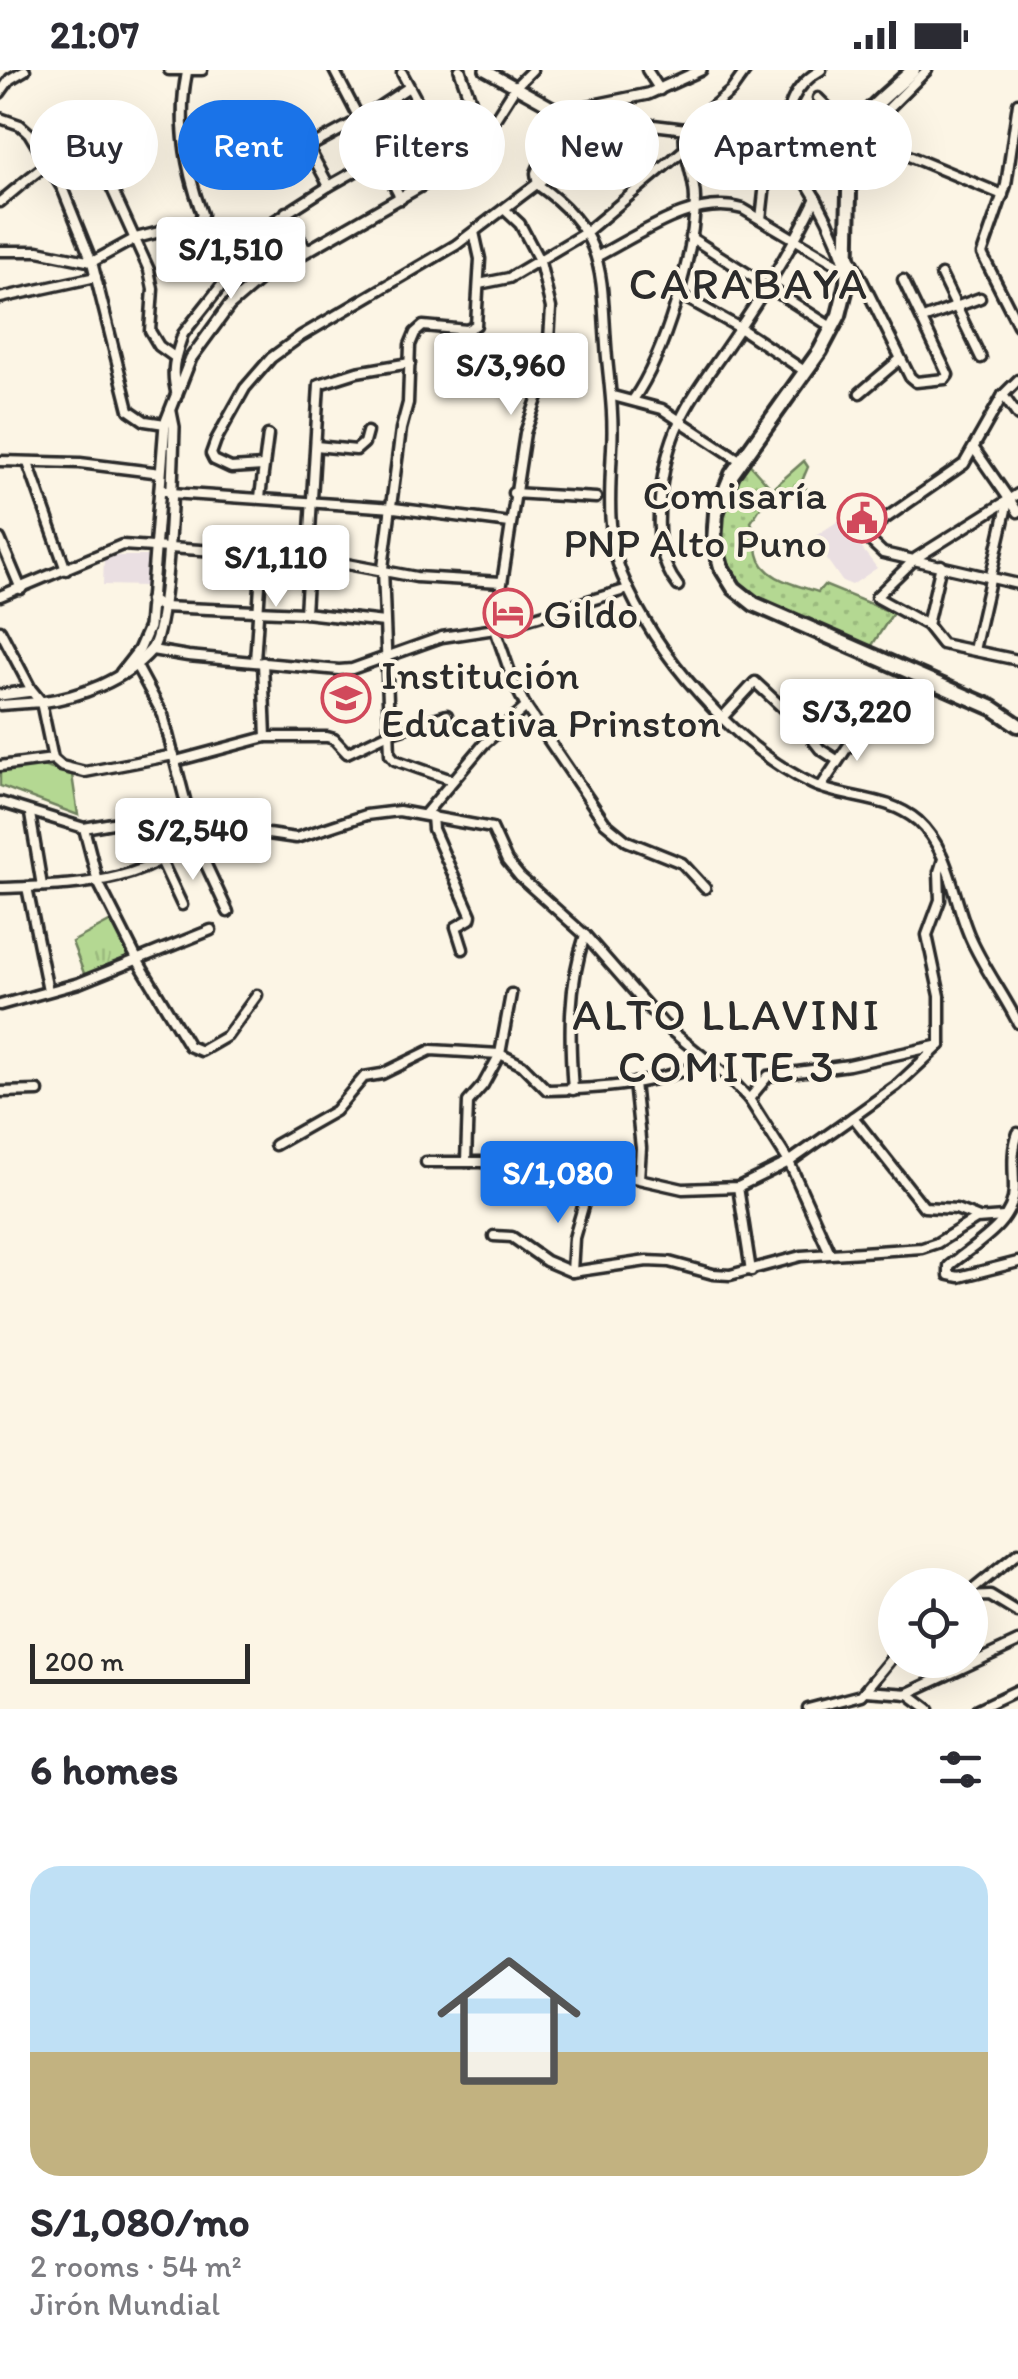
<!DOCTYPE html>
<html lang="en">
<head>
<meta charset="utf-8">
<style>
	:root { --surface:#fff; --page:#f2f2f3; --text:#2b2b33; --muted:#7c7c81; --accent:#1a73e8 }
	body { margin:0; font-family:Itim,sans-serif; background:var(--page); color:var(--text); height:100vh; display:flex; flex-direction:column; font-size:38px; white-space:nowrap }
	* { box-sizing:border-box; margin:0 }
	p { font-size:32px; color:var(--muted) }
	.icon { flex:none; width:55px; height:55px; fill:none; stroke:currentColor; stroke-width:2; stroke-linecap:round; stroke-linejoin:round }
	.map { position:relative; height:1639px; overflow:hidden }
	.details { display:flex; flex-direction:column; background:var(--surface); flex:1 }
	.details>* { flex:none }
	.hud { position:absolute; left:30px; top:30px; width:960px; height:90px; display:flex; gap:20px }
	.tools { position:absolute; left:878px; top:1498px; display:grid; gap:20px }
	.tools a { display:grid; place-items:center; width:110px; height:110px; border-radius:50%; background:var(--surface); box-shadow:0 10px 40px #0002; font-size:50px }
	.scale { position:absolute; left:30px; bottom:25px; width:220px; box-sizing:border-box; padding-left:10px; border:5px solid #2b2b2b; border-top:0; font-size:28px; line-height:35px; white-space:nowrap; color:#2b2b2b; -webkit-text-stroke:8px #fcf5e5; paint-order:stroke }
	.price { position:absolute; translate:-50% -85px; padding:0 22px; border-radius:10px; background:#fff; color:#222; font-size:32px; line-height:65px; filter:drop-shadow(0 2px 5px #0008) }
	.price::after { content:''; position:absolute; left:50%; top:60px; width:30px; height:22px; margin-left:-15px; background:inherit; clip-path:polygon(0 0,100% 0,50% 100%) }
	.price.selected { background:var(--accent); color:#fff }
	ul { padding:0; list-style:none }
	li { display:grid; align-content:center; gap:20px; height:530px; padding:0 30px }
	li span { display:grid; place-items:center; height:310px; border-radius:30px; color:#555 }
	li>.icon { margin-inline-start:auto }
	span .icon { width:180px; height:180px; fill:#fffc; stroke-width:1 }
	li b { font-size:42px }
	h2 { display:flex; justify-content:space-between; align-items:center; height:120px; padding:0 30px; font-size:42px }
	.tag { padding:0 35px; border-radius:45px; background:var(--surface); box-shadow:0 10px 40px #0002; font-size:35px; line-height:90px }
	.tag.selected { background:var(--accent); color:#fff }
	.status { display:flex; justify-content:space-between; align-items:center; height:70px; padding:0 50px; background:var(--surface); direction:ltr }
	.status svg { height:28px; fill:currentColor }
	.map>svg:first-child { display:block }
	.built { fill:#eadfe2 }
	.grass { fill:url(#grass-dots); stroke:#70825e; stroke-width:2.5 }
	.park { fill:url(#park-tufts); stroke:#70825e; stroke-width:2.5 }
	.garden { fill:#b4d892; stroke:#70825e; stroke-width:2.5 }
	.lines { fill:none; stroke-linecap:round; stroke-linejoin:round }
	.minor-casing { stroke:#2b2b2b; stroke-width:15 }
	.tertiary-casing { stroke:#2b2b2b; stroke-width:16 }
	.trunk-casing { stroke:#2b2b2b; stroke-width:20 }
	.minor { stroke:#fcf5e5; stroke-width:8 }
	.tertiary { stroke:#fcf5e5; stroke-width:9 }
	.trunk { stroke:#fcf5e5; stroke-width:12 }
	.labels { text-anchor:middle; stroke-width:8; stroke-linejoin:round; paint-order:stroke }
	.poi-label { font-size:42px; fill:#2b2b2b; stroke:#fcf5e5; text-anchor:start }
	.neighbourhood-label { font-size:45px; letter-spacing:2.5px; fill:#2b2b2b; stroke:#fcf5e5 }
</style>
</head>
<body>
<div class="status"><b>21:07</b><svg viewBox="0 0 49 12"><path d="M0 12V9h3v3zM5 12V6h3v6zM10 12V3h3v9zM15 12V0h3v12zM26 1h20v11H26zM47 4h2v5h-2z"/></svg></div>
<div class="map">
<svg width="1018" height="1639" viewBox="0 0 1018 1639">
	<defs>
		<pattern id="grass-dots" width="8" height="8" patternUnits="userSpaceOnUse" patternTransform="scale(2.5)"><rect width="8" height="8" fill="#b4d892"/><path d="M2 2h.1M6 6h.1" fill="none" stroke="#9bba7e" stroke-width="1.8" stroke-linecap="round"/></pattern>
		<pattern id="park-tufts" width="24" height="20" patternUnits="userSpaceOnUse" patternTransform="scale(2.5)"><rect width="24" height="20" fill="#b4d892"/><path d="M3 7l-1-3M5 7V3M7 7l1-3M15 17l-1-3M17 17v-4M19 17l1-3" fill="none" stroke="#9bba7e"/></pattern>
	</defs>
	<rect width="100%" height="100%" fill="#fcf5e5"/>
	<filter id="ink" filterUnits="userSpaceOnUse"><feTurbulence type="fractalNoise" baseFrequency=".01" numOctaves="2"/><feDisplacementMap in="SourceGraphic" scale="20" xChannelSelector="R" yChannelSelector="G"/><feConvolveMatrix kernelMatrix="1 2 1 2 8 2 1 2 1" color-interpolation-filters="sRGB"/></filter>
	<g filter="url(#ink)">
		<g class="built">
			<path d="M840,450L877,498L852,515L842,511L812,468Z"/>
			<path d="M104,486H148V516L103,515Z"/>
		</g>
		<path class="grass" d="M745,389L772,419L804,391L808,397L802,411L806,418L792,426L778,425L760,438L751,452C757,463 756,473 758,484C763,509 797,515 818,522L824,515L893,543L867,583L748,526L728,500L721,483L718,453Z"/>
		<path class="park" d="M115,849L136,887L85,906L72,872Z"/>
		<path class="garden" d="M36,694L72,705L78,745L0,716V698Z"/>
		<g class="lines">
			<g class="minor-casing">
				<g id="minor">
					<path d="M169,0H202"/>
					<path d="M334,0L401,129"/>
					<path d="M647,0L660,20"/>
					<path d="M402,3L453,98"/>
					<path d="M0,23L10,9L25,0"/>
					<path d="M818,28L854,64"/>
					<path d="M1018,33L1006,115L982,184L1018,255"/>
					<path d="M0,48L20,55L29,63L63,120L92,192L129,340L145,351L165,354"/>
					<path d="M754,52C796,89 826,138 844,191"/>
					<path d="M863,67L1003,125"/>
					<path d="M483,68L516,16L532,0"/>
					<path d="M309,79L329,116"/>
					<path d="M853,88L873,54L927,0"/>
					<path d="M191,104L219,81L242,83L270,98L359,50L409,17"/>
					<path d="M538,115C611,166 600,210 607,288C610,319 614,347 612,378C610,418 606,467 622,505C655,584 734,676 812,714C846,730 887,725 918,751C950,780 953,829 970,867C983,897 1003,923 1018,953"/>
					<path d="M538,115L536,103L561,42"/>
					<path d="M0,132C32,107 60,75 104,75L108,110L149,200L153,219L150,261L159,276L173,286"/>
					<path d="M504,139L520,154L540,192L551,238L547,301L525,363L495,559L513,611L526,637L605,753L627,771L682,793L705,818"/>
					<path d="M286,142L306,180"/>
					<path d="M761,149L769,78"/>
					<path d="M690,167L833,258"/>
					<path d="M0,181H38L92,192L136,168L199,152L202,144C185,98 177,50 187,2"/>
					<path d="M849,184L910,307L916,312L945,309L948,305L903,210"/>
					<path d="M598,186C641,164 693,125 743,139L847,200"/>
					<path d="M941,205L981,288"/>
					<path d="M479,214L509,208L585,163L685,79"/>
					<path d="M677,223L740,258L806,302"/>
					<path d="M0,228L96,207"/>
					<path d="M923,249L980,228"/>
					<path d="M1018,310L1003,325L964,394L863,464L883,483L1018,514"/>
					<path d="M860,323L899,290"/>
					<path d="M177,325C170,301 175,287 183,264L271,153L329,116L472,36"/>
					<path d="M1003,325L1018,346"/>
					<path d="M613,326L662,339L741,391"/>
					<path d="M633,330C664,286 695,184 695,129C695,106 682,84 685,60L731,21L746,0"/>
					<path d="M316,376L356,380L364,373L367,362"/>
					<path d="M975,380L1018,442"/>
					<path d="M0,391L80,393L161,403"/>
					<path d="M28,393L66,500"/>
					<path d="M263,396L231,398L214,390L211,384L216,370L245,318L271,288L301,266L456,175L587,76L609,74L653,55L703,61L769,78L781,76C787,43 790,17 821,0"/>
					<path d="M160,418L171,423L394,438L510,453"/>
					<path d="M513,423L596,428"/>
					<path d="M1018,424L916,488L876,527L927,555L942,574L1018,590"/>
					<path d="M260,427L268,365"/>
					<path d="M0,469L21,519"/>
					<path d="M678,516C658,490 657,461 660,429C668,345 700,320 743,253C770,213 795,172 816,128"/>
					<path d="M0,526L122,475L309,487L416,507L501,512"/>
					<path d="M150,530L162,537L305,543L384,552"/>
					<path d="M305,543L319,314L357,302L410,293"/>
					<path d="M927,555L941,495"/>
					<path d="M0,560L32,621"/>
					<path d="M152,580L188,586L339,600L352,599L442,567L495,559L628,519"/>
					<path d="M974,580L1008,431"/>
					<path d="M255,591L262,486"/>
					<path d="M263,592L266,667"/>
					<path d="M135,593L163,645L191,753L296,768L366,745L399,741L492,758L507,791L520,807L585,865L663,954L729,1008L749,1029L789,1092L830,1183"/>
					<path d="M0,635L41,632L53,689L61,696L85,702L174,685"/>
					<path d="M721,649L755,612L802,656L820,679L837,690"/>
					<path d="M176,691L266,667H327L334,669L347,683L391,662L447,645"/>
					<path d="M0,696L53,689"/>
					<path d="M452,710L395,690L390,684L383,498L401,359L408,333L410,275L415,263L423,256L467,260L476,255L480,189L474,162"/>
					<path d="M821,717L864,652"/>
					<path d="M0,732L84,758L186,740"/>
					<path d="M30,744L42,816"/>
					<path d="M425,744L484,674L526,637"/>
					<path d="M432,746L433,759L471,845L470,849L456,857L463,879"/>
					<path d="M84,758L98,812L138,891L189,976L201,981L227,966L257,925"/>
					<path d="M193,767L228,842"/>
					<path d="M160,788L182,835"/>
					<path d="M27,817L48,921"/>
					<path d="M0,818C74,815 152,817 204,754"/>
					<path d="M0,935L79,913L211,860"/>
					<path d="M634,1013L641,1078L639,1108"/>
					<path d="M573,1020C569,967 568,916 585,865"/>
					<path d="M0,1022L38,1021"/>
					<path d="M749,1029L768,1006L849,995L940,975"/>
					<path d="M853,1047L924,1137L956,1139L979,1148"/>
					<path d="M1018,1063C1011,1082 1014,1099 1014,1119C1014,1155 973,1175 949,1196V1205L959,1207L1018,1192"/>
					<path d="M275,1075L335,1041L364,1007L382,1004L431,980L500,984L522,995L547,1020C600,1019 658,1015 706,991"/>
					<path d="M426,1092H482L583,1110L621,1105L683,1119L738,1117L789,1092L853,1047L896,1016L940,975V926L927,865L940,830L939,802L943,789"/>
					<path d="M466,1092L468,1032L483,1015L500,984L511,924"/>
					<path d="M738,1117L751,1201"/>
					<path d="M494,1166L512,1167L546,1191L572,1202L647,1191L669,1192L713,1204L730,1205L801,1186L922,1178L937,1173L976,1149L1004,1147"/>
					<path d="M572,1202L574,1168L584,1133L583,1110"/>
					<path d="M970,1522L1018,1483"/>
					<path d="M970,1527L990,1526L1018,1543"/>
					<path d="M865,1621L909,1624L929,1639"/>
					<path d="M906,1624L1018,1572"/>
					<path d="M808,1639L861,1625L895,1584"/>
					<path d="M978,1639L1018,1620"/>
				</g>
			</g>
			<g class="tertiary-casing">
				<g id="tertiary">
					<path d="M485,0L561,42L648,24L701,0"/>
					<path d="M121,603L139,580L149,557L165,354L191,288L229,236L265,205L480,82L483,68L460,0"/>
					<path d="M0,625L32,621L41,632C79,627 124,611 151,580C169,560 173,392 174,357L171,342"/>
				</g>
			</g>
			<g class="trunk-casing">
				<path id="trunk" d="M913,0C890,24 856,43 850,78L847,213L839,245L820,281L732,404L716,443L714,472L721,497L734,518L754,534L993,638L1018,655"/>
			</g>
			<use href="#minor" class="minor"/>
			<use href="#tertiary" class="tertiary"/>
			<use href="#trunk" class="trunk"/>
		</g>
	</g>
	<defs>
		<g id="civic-ring" transform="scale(2.5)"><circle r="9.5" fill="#fcf5e5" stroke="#d1495b" stroke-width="1.5"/><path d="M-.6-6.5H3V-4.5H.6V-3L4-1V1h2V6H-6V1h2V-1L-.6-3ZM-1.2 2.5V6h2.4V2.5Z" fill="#d1495b"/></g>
		<g id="hotel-ring" transform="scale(2.5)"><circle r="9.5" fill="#fcf5e5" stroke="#d1495b" stroke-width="1.5"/><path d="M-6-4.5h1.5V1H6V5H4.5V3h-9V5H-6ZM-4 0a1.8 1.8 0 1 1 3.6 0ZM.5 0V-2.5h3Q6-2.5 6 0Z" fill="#d1495b"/></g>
		<g id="school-ring" transform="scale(2.5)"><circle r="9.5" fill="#fcf5e5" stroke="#d1495b" stroke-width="1.5"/><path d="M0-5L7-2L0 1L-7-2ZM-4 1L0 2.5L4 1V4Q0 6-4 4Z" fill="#d1495b"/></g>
	</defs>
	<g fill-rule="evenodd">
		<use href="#civic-ring" x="862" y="448"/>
		<use href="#hotel-ring" x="508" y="543"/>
		<use href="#school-ring" x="346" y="628"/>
	</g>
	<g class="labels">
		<g class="poi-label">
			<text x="827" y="439" text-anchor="end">Comisaría<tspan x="827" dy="48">PNP Alto Puno</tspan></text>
			<text x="543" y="558">Gildo</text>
			<text x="381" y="619">Institución<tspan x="381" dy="48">Educativa Prinston</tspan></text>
		</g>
		<g class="neighbourhood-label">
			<text x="749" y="229">CARABAYA</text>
			<text x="727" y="960">ALTO LLAVINI<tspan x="727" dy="52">COMITE 3</tspan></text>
		</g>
	</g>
</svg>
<div class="tools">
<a><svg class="icon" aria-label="locate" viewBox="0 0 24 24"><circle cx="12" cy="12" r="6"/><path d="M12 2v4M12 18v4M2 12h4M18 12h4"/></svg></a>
</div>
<div class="scale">200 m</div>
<b class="price" style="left:231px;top:232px">S/1,510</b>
<b class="price" style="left:511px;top:348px">S/3,960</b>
<b class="price" style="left:276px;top:540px">S/1,110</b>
<b class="price" style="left:857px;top:694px">S/3,220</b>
<b class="price" style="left:193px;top:813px">S/2,540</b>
<b class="price selected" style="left:558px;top:1156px">S/1,080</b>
<div class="hud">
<a class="tag">Buy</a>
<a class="tag selected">Rent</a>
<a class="tag">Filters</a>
<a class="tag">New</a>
<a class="tag">Apartment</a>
</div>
</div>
<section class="details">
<h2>6 homes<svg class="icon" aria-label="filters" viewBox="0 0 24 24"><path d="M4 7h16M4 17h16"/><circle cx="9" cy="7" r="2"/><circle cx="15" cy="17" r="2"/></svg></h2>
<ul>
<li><span style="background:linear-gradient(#bfe0f5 60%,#c2b280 0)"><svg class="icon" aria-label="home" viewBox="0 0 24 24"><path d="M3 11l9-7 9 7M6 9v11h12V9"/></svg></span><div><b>S/1,080/mo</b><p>2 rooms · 54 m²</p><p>Jirón Mundial</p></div></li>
</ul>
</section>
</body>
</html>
